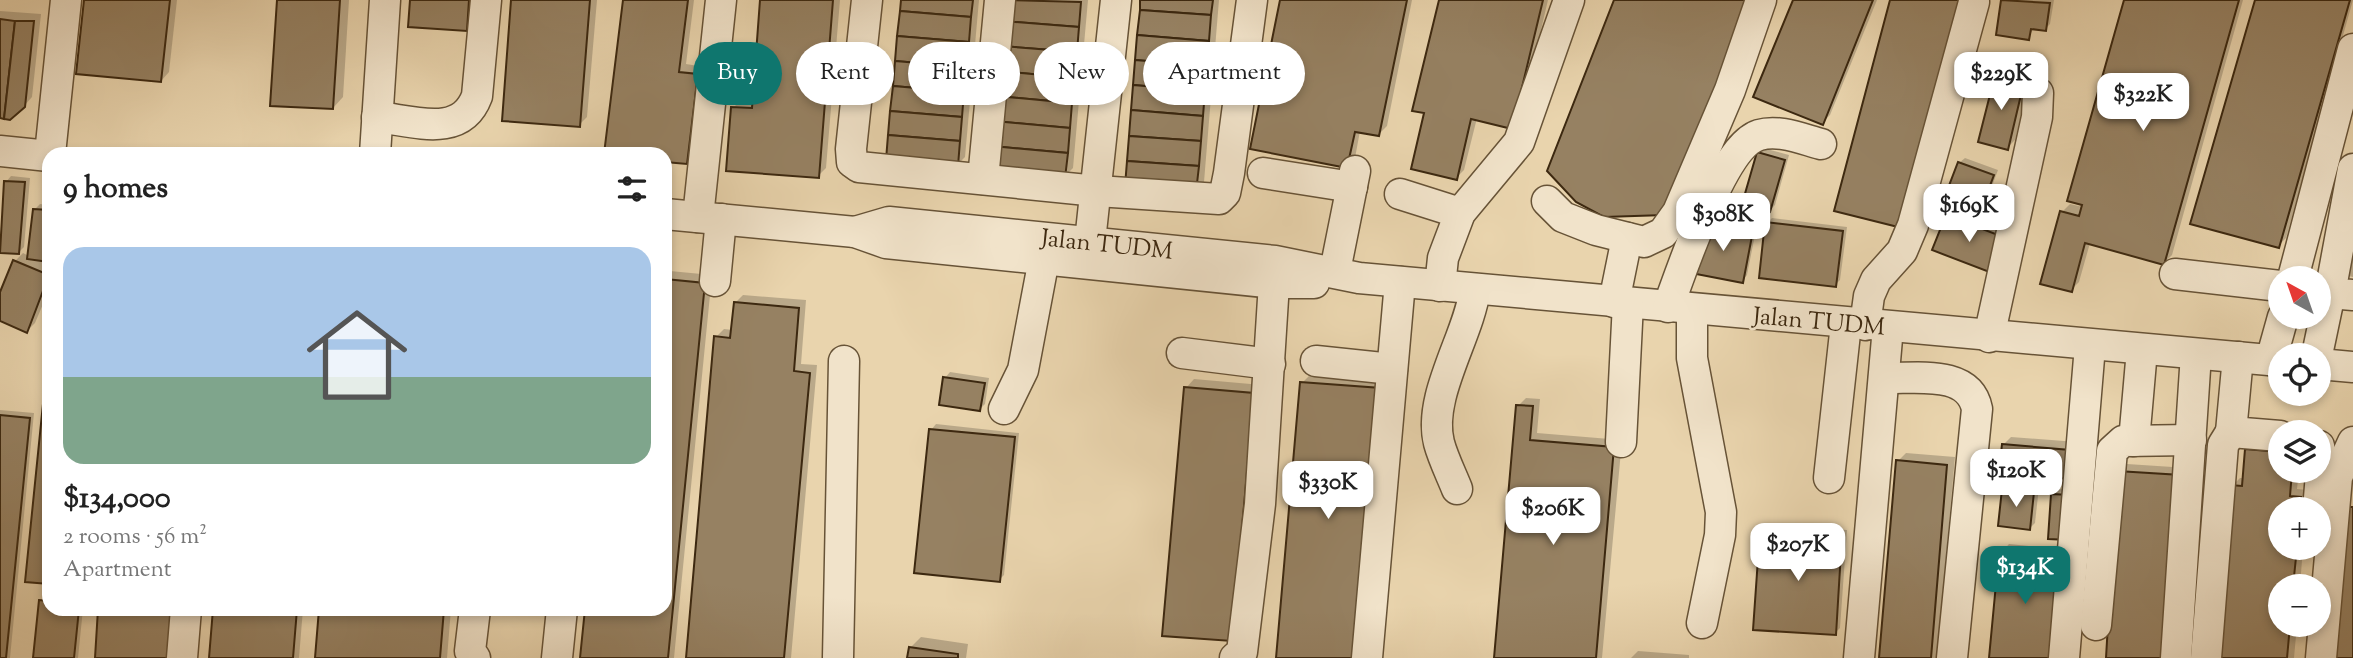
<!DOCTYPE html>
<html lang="en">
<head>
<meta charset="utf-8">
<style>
	:root { --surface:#fff; --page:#f2f2f2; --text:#222; --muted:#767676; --line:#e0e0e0; --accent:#0f766e }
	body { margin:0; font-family:"Sorts Mill Goudy",serif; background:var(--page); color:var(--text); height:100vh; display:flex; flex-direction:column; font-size:26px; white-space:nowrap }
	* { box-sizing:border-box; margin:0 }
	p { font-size:23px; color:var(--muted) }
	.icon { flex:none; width:38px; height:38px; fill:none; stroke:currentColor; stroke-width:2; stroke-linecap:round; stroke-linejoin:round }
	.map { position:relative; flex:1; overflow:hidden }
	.panel { position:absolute; left:42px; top:147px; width:630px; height:469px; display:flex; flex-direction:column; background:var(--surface); border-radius:21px; box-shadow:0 4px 10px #0003 }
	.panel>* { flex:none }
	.hud { position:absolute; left:693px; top:42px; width:665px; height:63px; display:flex; gap:14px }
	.needle { width:46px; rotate:320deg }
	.fabs { position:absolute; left:2268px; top:266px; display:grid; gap:14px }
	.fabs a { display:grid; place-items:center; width:63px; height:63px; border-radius:50%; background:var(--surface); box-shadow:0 4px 10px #0003; font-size:35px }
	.price { position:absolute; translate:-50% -60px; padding:0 16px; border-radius:14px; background:#fff; color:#222; font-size:23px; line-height:46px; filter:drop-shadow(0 2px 4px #0008) }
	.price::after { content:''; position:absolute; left:50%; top:42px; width:21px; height:16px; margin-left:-10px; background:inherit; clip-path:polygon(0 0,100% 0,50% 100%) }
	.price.active { background:var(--accent); color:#fff }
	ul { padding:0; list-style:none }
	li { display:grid; align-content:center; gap:14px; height:371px; padding:0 21px }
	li+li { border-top:2px solid var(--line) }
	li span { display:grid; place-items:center; height:217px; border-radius:21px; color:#555 }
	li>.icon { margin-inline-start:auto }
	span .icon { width:126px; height:126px; fill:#fffc; stroke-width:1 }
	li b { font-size:30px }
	h2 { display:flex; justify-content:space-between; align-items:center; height:84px; padding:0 21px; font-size:30px }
	.pill { padding:0 24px; border-radius:32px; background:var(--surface); box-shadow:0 4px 10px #0003; font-size:24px; line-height:63px }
	.pill.active { background:var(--accent); color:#fff }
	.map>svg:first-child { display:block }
	.shadow { fill:#0003 }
	.building { fill:#968162; stroke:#3c2810; stroke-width:2 }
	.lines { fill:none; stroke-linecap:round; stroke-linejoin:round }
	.minor-casing { stroke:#675337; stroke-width:33 }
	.minor { stroke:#f1e3ca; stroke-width:30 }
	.labels { text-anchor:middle; stroke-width:5; stroke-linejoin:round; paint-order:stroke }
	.street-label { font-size:24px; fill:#3c2810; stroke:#f1e3ca }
</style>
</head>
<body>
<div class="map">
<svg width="2353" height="658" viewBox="0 0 2353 658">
	<rect width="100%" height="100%" fill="#e9d4ad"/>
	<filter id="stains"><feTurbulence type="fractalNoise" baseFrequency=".00286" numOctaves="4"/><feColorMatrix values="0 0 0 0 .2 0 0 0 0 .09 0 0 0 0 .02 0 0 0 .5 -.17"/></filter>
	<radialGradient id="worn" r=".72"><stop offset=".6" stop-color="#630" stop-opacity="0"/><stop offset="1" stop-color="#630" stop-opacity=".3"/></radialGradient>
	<g class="shadow">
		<path d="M86,0H177L169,72L161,81Z"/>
		<path d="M279,0H349L343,97L333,108Z"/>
		<path d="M412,0H476L474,21L466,29Z"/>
		<path d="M513,0H597L587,117L579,125Z"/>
		<path d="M624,0H694L686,64L705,67L694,154L686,162L665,160V154H615Z"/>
		<path d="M762,0H840L826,168L818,176L733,108L741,100H754Z"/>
		<path d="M902,0H979L965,157L957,165Z"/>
		<path d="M1007,0H1088L1073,168L1065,176Z"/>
		<path d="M1142,0H1219L1204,182L1196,190Z"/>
		<path d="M1282,0H1412L1387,126L1379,134L1360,131L1355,158L1347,166Z"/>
		<path d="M1441,0H1548L1520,119L1477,118L1464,170L1456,178L1426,112Z"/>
		<path d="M1794,0H1877L1830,115L1822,123Z"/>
		<path d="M2003,0H2054L2050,24L2045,29L2034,28L2028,38L1998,34Z"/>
		<path d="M2125,0H2243L2172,255L2164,263L2090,243L2079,282L2071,290L2062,212L2070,204L2083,207Z"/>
		<path d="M2257,0H2353L2286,238L2278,246Z"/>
		<path d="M0,11L41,14L32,97L24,106L0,117Z"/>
		<path d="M2004,68L2031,74L2015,140L2007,148L1996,76Z"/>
		<path d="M1763,148L1789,155L1775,205L1770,210L1758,153Z"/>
		<path d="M1965,158L1998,170L1983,210L1976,216L2013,230L1992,271L1947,216L1956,207L1959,163Z"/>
		<path d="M11,176L30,178L24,247L19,252L0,251L6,182Z"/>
		<path d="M2353,184V277L2337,274Z"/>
		<path d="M40,204L49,205V260H39L49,264V290L35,323L27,331L0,319V296L15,261L23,253L29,256L35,209Z"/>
		<path d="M1714,215L1756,230L1747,275L1742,281L1693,271Z"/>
		<path d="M1772,218L1847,227L1840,280L1835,285L1767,223Z"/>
		<path d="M670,271L712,275L674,658H582L587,609H665V276Z"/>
		<path d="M743,295L806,300L801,364L817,365L791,658H688L716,337L724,329L733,330L735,303Z"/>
		<path d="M950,372L989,378L985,404L979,410L945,378Z"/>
		<path d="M1310,375L1388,381L1277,658L1302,383Z"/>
		<path d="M1194,379L1262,385L1240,632L1186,388Z"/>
		<path d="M1526,398L1540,399L1537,433L1622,440L1602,658H1496L1518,406Z"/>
		<path d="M0,410L34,413L10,658H0Z"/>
		<path d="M936,424L1019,433L1004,575L999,580L931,430Z"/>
		<path d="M2011,437L2077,442L2075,469L2003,445Z"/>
		<path d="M2255,442L2280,444V471H2299L2297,489L2308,490L2306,509H2280V548H2303L2300,586H2280V625H2297L2294,658H2217L2232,486L2240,478H2244L2247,450Z"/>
		<path d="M1906,453L1955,457L1937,658H1880L1898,461Z"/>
		<path d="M2127,464L2188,468L2107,658L2119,472Z"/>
		<path d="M2009,484L2039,487L2035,523L2030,528L2004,489Z"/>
		<path d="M2058,489L2076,490L2068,538L2053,494Z"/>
		<path d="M1766,525L1847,530L1840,628L1835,633L1761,531Z"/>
		<path d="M2009,544L2069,550L1990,658L2001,553Z"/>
		<path d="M46,596H49V609H83L78,658H35L41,601Z"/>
		<path d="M100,609H181L97,658Z"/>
		<path d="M214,609H303L299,658H210Z"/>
		<path d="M321,609H451L447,658H316Z"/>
		<path d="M921,637L968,644L966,658H909L910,648Z"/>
		<path d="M1638,651L1689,655V658H1631Z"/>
	</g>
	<g class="building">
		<path d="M84,0H170L161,82L76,74Z"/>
		<path d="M277,0H340L333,109L270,106Z"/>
		<path d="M410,0H469L467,31L408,27Z"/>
		<path d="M511,0H590L580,127L502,121Z"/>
		<path d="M623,0H688L679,72L698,74L687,164L665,162V154H604Z"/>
		<path d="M760,0H833L819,178L726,171L731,107L752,108Z"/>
		<path d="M901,0H973L971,17L900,11Z"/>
		<path d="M1005,0L1081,2L1079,27L1003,21Z"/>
		<path d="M1140,0H1213L1211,15L1140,10Z"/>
		<path d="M1280,0H1407L1379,136L1355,132L1347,168L1250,149Z"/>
		<path d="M1439,0H1543L1512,129L1471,119L1457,180L1411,169L1424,113L1412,111Z"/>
		<path d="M1614,0H1750L1665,215L1604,217L1576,202L1547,171Z"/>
		<path d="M1793,0H1873L1823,125L1753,97Z"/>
		<path d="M1890,0H1963L1902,228L1834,211Z"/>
		<path d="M2001,0L2050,3L2046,31L2031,29L2029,40L1996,35Z"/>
		<path d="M2124,0H2239L2164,265L2085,243L2072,292L2040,284L2060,211L2079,216L2082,205L2067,201Z"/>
		<path d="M2255,0H2350L2279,248L2190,224Z"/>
		<path d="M1140,10L1211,15L1209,41L1137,35Z"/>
		<path d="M900,11L971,17L969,42L897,36Z"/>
		<path d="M0,19L15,21L4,119L0,118Z"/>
		<path d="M15,21H34L25,107L10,120L4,119Z"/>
		<path d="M1003,21L1079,27L1077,52L1001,46Z"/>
		<path d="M1137,35L1209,41L1207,66L1135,60Z"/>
		<path d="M897,36L969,42L967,67L895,61Z"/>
		<path d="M1001,46L1077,52L1074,78L999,71Z"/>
		<path d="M1135,60L1207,66L1205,91L1133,85Z"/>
		<path d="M895,61L967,67L964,92L893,86Z"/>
		<path d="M999,71L1074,78L1072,103L996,96Z"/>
		<path d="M1995,75L2024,82L2008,150L1978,142Z"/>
		<path d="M1133,85L1205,91L1203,116L1131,110Z"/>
		<path d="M893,86L964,92L962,117L890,111Z"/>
		<path d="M996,96L1072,103L1070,128L994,121Z"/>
		<path d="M1131,110L1203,116L1201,141L1129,136Z"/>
		<path d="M890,111L962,117L960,141L888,135Z"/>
		<path d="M994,121L1070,128L1068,153L992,146Z"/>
		<path d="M888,135L960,141L958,166L886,160Z"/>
		<path d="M1129,136L1201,141L1199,166L1127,161Z"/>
		<path d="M992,146L1068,153L1065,178L990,172Z"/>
		<path d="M1757,152L1785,160L1770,212L1742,204Z"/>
		<path d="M1127,161L1199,166L1196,192L1125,186Z"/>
		<path d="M1958,162L1994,175L1978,217L1942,204Z"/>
		<path d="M4,181L25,182L19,254L0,253Z"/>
		<path d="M33,209L49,210V262L27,259Z"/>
		<path d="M1946,215L2006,238L1992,273L1932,250Z"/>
		<path d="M1707,220L1752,236L1743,283L1691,273Z"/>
		<path d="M1765,222L1843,231L1836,287L1759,278Z"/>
		<path d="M13,260L49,275L27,333L0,321V292Z"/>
		<path d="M665,279L705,283L668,658H580L585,609H665Z"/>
		<path d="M734,302L799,308L794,371L810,373L784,658H686L714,336L730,338Z"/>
		<path d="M943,377L985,383L980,411L939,405Z"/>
		<path d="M1300,382L1381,388L1357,658H1276Z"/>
		<path d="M1184,387L1254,393L1232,641L1162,636Z"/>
		<path d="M44,394L49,395V584L25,582Z"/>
		<path d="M1516,405L1533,406L1530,440L1614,447L1596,658H1494Z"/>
		<path d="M0,415L30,418L6,658H0Z"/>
		<path d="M929,429L1015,437L1000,582L914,573Z"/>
		<path d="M2002,444L2070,450L2067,479L1999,472Z"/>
		<path d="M2245,449L2280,452V471H2292L2290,496L2301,497L2300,509H2280V548H2297L2293,586H2280V625H2290L2287,658H2216L2230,485L2242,486Z"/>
		<path d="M1896,460L1947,465L1931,658H1879Z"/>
		<path d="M2117,471L2181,475L2164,658H2106Z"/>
		<path d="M2002,489L2034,492L2030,530L1998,526Z"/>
		<path d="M2051,494L2071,495L2069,540L2048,539Z"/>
		<path d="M2346,507H2353V658H2333Z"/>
		<path d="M1760,530L1842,535L1836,635L1753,630Z"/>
		<path d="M1999,552L2062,557L2052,658H1989Z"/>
		<path d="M39,600L49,601V609H79L74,658H33Z"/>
		<path d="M98,609L175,613L169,658H95Z"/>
		<path d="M213,609H297L293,658H209Z"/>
		<path d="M319,609H444L440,658H315Z"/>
		<path d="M909,647L958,654V658H907Z"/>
	</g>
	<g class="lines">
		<g class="minor-casing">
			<g id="minor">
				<path d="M867,0L851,149L852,162L859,167L1097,191L1219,199L1225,193L1229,173L1252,0"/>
				<path d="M377,117C414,121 461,139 477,96L486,0"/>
				<path d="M0,151L49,156"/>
				<path d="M50,154L66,0"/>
				<path d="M375,154L385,0"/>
				<path d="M2353,169L2330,293L2353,295"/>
				<path d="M1263,173L1352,187"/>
				<path d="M983,179L1000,0"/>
				<path d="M1400,194L1460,213"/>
				<path d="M1547,201L1563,217L1596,230L1644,242L1663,233L1678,212L1730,90L1761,0"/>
				<path d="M665,214L855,232L886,243L1274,283H1314"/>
				<path d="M698,217L721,0"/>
				<path d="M855,232L889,222L1275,261L1359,278L2280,361"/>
				<path d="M1088,260L1116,0"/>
				<path d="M1335,271L1355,171"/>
				<path d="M2175,274L2280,286"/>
				<path d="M2293,278L2353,49"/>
				<path d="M715,281L721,219"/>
				<path d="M1440,286L1443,258L1460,213L1519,142L1569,0"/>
				<path d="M1614,302L1627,238"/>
				<path d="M1668,307C1682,270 1722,146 1759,135C1779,129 1802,139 1821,144"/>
				<path d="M1692,309V358L1721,512L1720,535L1702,623"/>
				<path d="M1865,325L1869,296L1876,280L1902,251L1913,225L1974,2"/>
				<path d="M1989,337L2037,117L2038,93"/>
				<path d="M1182,353L1270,364"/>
				<path d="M2317,355L2330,293"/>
				<path d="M2238,357L2231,432L2280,436"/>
				<path d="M2271,360L2283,317"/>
				<path d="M1316,361L1392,369"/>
				<path d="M2319,364L2353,367"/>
				<path d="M1884,378C1916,379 1969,369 1977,409L1952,658"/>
				<path d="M1004,409L1023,370L1044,259"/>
				<path d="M2134,441L2142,350"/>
				<path d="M1621,442L1628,303"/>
				<path d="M2319,446L2322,462L2319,498"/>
				<path d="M1829,478L1846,324"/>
				<path d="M1457,489C1451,474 1443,458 1439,443C1427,396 1469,336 1475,289"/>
				<path d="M2096,625L2112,451L2123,441L2191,440"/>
				<path d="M182,658L186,609"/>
				<path d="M475,658L470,651L475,609"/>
				<path d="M557,658L562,609"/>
				<path d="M838,658L844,361"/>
				<path d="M1235,658L1242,652L1260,504L1274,283"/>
				<path d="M1367,658L1400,282"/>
				<path d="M1859,658L1888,327"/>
				<path d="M2064,658L2090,346"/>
				<path d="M2176,658L2196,354"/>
				<path d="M2206,658L2223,445L2231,432"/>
				<path d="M2321,658L2337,477L2353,442"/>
			</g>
		</g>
		<use href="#minor" class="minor"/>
	</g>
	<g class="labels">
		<g class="street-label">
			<text transform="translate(1107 244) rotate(6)" y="8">Jalan TUDM</text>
			<text transform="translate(1819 321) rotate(5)" y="8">Jalan TUDM</text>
		</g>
	</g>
	<rect width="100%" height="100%" filter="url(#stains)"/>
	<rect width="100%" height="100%" fill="url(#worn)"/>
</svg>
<div class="fabs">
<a><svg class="needle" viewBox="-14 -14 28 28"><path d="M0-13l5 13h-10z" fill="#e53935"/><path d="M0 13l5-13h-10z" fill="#767676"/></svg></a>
<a><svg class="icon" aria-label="locate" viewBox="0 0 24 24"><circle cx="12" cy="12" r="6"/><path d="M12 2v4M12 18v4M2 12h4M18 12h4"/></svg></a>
<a><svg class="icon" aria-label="layers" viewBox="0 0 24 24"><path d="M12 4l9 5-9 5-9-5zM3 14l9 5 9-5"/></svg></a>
<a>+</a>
<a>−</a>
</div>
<b class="price" style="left:2001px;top:112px">$229K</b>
<b class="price" style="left:2143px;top:133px">$322K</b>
<b class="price" style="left:1969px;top:244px">$169K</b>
<b class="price" style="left:1723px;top:253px">$308K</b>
<b class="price" style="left:2016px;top:509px">$120K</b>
<b class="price" style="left:1328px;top:521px">$330K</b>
<b class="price" style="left:1553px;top:547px">$206K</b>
<b class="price" style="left:1798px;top:583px">$207K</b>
<b class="price active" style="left:2025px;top:606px">$134K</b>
<div class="hud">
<a class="pill active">Buy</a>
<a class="pill">Rent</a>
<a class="pill">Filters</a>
<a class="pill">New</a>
<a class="pill">Apartment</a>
</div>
<section class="panel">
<h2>9 homes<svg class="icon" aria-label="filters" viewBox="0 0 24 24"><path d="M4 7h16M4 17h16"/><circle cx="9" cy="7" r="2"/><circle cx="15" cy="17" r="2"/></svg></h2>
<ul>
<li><span style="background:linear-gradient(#a9c7e8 60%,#7fa58c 0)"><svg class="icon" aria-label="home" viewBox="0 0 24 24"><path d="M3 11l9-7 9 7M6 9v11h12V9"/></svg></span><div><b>$134,000</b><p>2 rooms · 56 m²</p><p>Apartment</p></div></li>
</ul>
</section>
</div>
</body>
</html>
